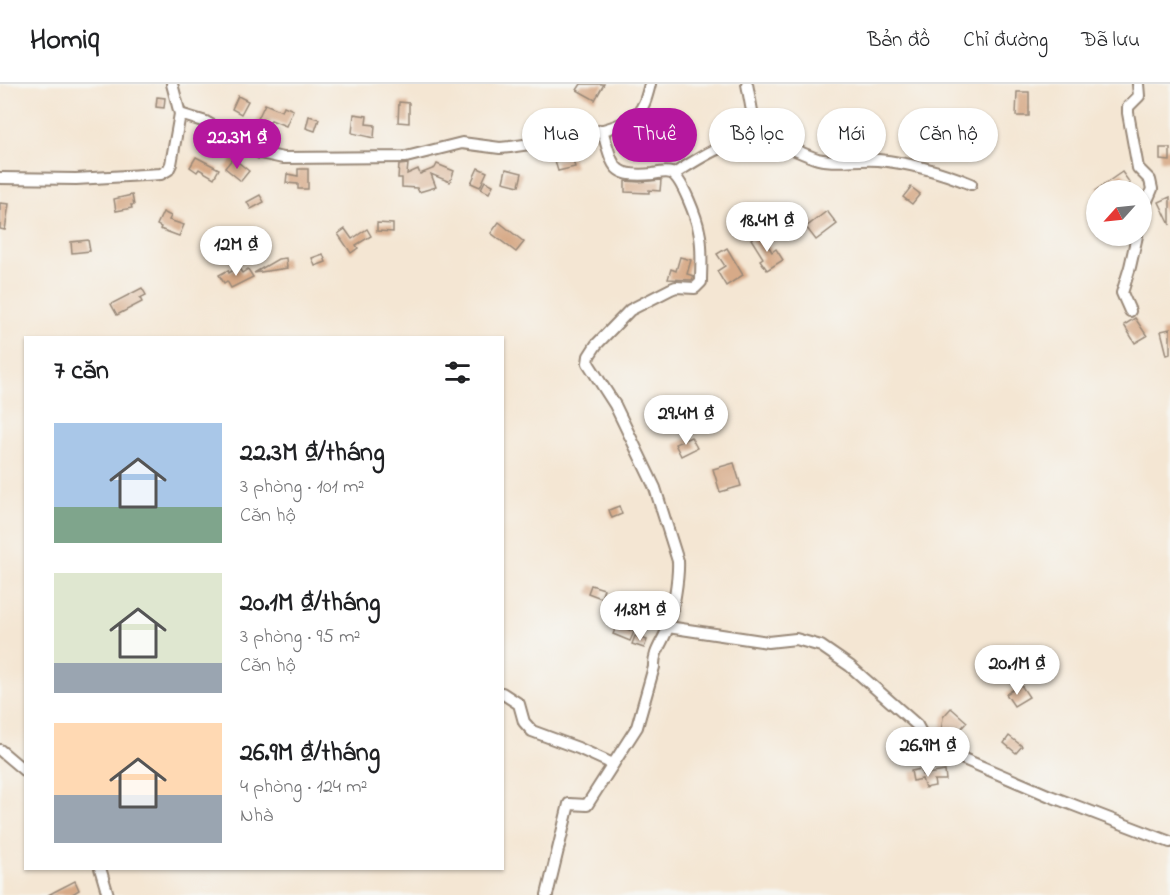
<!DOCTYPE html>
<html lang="vi">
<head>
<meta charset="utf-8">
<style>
	:root { --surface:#fff; --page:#f2f2f2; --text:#202124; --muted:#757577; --line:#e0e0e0; --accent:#b5179e }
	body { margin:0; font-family:"Indie Flower",sans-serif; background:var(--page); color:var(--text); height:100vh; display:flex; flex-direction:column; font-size:22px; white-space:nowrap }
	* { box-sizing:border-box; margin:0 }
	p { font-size:20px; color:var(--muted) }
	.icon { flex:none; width:33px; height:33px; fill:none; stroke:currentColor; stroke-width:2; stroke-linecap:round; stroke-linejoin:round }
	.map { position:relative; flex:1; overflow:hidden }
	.drawer { position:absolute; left:24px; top:252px; width:480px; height:534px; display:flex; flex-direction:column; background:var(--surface); border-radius:0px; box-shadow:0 2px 4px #0004 }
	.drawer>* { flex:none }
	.guide { position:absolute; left:522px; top:24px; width:558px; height:54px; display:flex; gap:12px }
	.needle { width:39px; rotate:243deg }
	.buttons { position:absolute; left:1086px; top:96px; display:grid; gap:12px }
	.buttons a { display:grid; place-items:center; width:66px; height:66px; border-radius:50%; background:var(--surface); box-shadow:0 2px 4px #0004; font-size:30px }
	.price { position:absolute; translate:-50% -51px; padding:0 14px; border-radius:21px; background:#fff; color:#222; font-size:20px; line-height:39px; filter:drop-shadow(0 2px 3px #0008) }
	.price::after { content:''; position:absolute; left:50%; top:36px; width:18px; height:14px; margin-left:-9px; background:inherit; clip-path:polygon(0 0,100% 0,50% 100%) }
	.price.selected { background:var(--accent); color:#fff }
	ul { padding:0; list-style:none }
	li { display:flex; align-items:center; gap:18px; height:150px; padding:0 30px }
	li span { display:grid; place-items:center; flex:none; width:168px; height:120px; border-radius:0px; color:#555 }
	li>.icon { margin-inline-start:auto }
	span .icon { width:72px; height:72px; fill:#fffc; stroke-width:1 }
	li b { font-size:26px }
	h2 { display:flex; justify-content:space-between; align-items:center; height:72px; padding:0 30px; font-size:26px }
	.chip { padding:0 21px; border-radius:27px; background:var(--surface); box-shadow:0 2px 4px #0004; font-size:21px; line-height:54px }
	.chip.selected { background:var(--accent); color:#fff }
	header { display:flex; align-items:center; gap:36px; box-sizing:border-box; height:84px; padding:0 30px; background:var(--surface); border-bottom:2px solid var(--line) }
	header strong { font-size:28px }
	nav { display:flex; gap:33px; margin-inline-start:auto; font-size:21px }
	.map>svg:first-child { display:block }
	.building { fill:#d7aa88 }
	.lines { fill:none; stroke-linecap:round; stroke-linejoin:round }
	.minor-casing { stroke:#988878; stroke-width:14 }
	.minor { stroke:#fff; stroke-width:10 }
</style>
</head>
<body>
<header>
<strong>Homiq</strong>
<nav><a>Bản đồ</a><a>Chỉ đường</a><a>Đã lưu</a></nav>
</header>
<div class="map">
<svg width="1170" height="811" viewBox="0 0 1170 811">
	<rect width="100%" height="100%" fill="#f6f6f2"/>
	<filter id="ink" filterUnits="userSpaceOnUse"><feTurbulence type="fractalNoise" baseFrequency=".0167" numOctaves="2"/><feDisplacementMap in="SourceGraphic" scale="12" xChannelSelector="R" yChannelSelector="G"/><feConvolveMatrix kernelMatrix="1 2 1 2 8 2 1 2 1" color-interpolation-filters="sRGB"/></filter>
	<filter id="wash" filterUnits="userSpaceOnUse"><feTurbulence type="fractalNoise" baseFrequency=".008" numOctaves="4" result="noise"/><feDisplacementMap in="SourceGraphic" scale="24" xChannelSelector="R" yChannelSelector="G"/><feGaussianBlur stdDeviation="1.35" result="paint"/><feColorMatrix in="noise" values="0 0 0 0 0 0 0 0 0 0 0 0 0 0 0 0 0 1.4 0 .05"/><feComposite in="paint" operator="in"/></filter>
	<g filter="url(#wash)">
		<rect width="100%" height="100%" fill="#f4e6d3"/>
		<g id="blocks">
			<g class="building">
				<path d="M581,0H604L595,16L577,6Z"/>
				<path d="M1017,8H1029V32H1016Z"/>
				<path d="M238,12L248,17L241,30L232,25Z"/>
				<path d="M157,13L165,14L164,24L156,23Z"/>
				<path d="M399,18L409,19V39L398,38Z"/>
				<path d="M265,20L282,27L284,22L293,26L286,42L271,36L264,48L254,43Z"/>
				<path d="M354,30L367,32L366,40L375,41L374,54L352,49Z"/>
				<path d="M309,32L319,35L315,47L306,44Z"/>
				<path d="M208,51L225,60L222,68L204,59Z"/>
				<path d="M1160,64H1170V77L1160,76Z"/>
				<path d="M196,73L219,85L214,94L199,85L197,88L190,83Z"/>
				<path d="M572,73L575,83L558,87L555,77Z"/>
				<path d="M233,74L249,87L241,97L225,84Z"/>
				<path d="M408,80L407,90L418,85L420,90L435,84L437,80L454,87L450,98L431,90L436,103L419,108L417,104L402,103V94H398L399,81Z"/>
				<path d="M478,84L487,88L480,103L471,99Z"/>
				<path d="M298,85H308V105H298V100L286,99L287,90L298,92Z"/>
				<path d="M506,85L522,89L519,102L503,98Z"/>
				<path d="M1122,88L1130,99L1120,106H1096Z"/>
				<path d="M661,96L660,107L649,106V109L625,108V97L639,98Z"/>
				<path d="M485,97L493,101L489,109L481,105Z"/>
				<path d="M911,103L920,110L912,120L903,113Z"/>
				<path d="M132,111L134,121H131L132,124L116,127L114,115Z"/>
				<path d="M260,111L264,118L251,125L247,118Z"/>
				<path d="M1170,113V141L1159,118Z"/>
				<path d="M0,119L9,120L5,146L0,145Z"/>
				<path d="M827,127L837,140L816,156L806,143Z"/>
				<path d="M163,128L171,132L169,136L184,141L179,152L160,145L161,143L157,141Z"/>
				<path d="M499,138L524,158L516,168L491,149Z"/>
				<path d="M377,139L393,140V148L377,147Z"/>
				<path d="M345,145L352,155L367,145L371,152L356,161L358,164L351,169L338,150Z"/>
				<path d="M760,149L772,168L776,165L783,176L767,186L760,176L763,174L751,155Z"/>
				<path d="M88,156L90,167L72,169L71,158Z"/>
				<path d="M727,164L743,191L726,202L717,187L725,182L717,170Z"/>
				<path d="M323,170L326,178L315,182L312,174Z"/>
				<path d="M680,173L691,176L687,190L694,192L692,196L668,195L671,185L676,187Z"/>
				<path d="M286,174L287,184L254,189L278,175Z"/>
				<path d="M238,183L242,189L248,185L253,193L231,204L227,197L224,199L219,191L228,186L229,189Z"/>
				<path d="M142,204L146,211L140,214L142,218L117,231L111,220Z"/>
				<path d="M1135,234L1147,252L1135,259L1124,241Z"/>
				<path d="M1170,245V270L1167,271L1161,247Z"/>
				<path d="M691,353L697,364L681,372L675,360Z"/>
				<path d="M734,379L741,402L720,408L713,385Z"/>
				<path d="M619,422L622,430L612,434L609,426Z"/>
				<path d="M591,501L604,505L601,514L588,509Z"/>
				<path d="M617,541L634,548L630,557L613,550Z"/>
				<path d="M635,552L647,556L644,564L632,560Z"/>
				<path d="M1021,601L1029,613L1014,622L1006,610Z"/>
				<path d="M951,624L967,638L955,651L954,662L940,657L943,633Z"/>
				<path d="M1009,652L1022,662L1016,669L1004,659Z"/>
				<path d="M921,685L922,691L945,687L946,696H934L935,702L925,704L922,695L913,697L911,687Z"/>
				<path d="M75,797L79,806L71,811H48Z"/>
			</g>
		</g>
	</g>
	<g filter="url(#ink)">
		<use href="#blocks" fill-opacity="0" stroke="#988878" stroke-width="1.5"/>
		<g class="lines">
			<g class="minor-casing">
				<g id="minor">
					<path d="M747,0L757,54"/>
					<path d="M1138,0L1139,12L1128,23V29L1138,84L1150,96L1152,105L1146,119L1142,134"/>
					<path d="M180,30L206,38L260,69L283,74L406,73L462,59L500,64L510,63C539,58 618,50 637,30C645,22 647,11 650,0"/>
					<path d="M674,90C698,75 723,58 753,54C771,52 800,70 818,75C838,80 858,74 878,76C910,79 942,88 971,100"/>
					<path d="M0,94L76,95L161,90L168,86L171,80L180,30L172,0"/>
					<path d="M1130,227L1122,209L1130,183L1137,152"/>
					<path d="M668,543L768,558L796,555L821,562L850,582L917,641L924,654L931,661L1050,712L1170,758"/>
					<path d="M502,609L519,620L524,638L532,647L578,664L613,680"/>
					<path d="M0,666L26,688"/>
					<path d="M100,784L108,811"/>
					<path d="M547,811L569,720L587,721L637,643L654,583C653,567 664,557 668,543C673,528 679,493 678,477L655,404L615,321L588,279L589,272L596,261L630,226L671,205L676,203L695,204L701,198C701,182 703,163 699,147C697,135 682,94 671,89C666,87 658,89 653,90C610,94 614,82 602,46"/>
				</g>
			</g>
			<use href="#minor" class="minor"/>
		</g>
	</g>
</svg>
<div class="buttons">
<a><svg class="needle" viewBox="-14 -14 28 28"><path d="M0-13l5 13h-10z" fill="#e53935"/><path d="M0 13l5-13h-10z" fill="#757577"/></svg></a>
</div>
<b class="price selected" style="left:237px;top:86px">22.3M ₫</b>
<b class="price" style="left:767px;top:169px">18.4M ₫</b>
<b class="price" style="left:236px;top:193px">12M ₫</b>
<b class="price" style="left:686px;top:362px">29.4M ₫</b>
<b class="price" style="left:640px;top:558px">11.8M ₫</b>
<b class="price" style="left:1017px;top:612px">20.1M ₫</b>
<b class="price" style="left:928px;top:694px">26.9M ₫</b>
<div class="guide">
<a class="chip">Mua</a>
<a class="chip selected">Thuê</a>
<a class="chip">Bộ lọc</a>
<a class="chip">Mới</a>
<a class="chip">Căn hộ</a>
</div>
<section class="drawer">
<h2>7 căn<svg class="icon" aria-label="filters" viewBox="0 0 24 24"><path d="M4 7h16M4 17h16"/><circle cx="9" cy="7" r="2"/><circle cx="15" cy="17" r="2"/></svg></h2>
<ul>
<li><span style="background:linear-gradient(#a9c7e8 70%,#7fa58c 0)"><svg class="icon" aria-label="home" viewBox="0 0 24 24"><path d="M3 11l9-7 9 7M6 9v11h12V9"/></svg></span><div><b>22.3M ₫/tháng</b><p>3 phòng · 101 m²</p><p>Căn hộ</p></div></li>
<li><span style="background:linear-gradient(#dfe7d0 75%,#9aa5b1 0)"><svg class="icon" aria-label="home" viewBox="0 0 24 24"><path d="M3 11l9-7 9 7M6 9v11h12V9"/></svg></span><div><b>20.1M ₫/tháng</b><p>3 phòng · 95 m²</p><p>Căn hộ</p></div></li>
<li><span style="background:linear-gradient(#ffd9b3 60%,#9aa5b1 0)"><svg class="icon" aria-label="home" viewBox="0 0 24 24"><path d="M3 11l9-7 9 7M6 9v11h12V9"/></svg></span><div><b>26.9M ₫/tháng</b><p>4 phòng · 124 m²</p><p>Nhà</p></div></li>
</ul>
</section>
</div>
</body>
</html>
